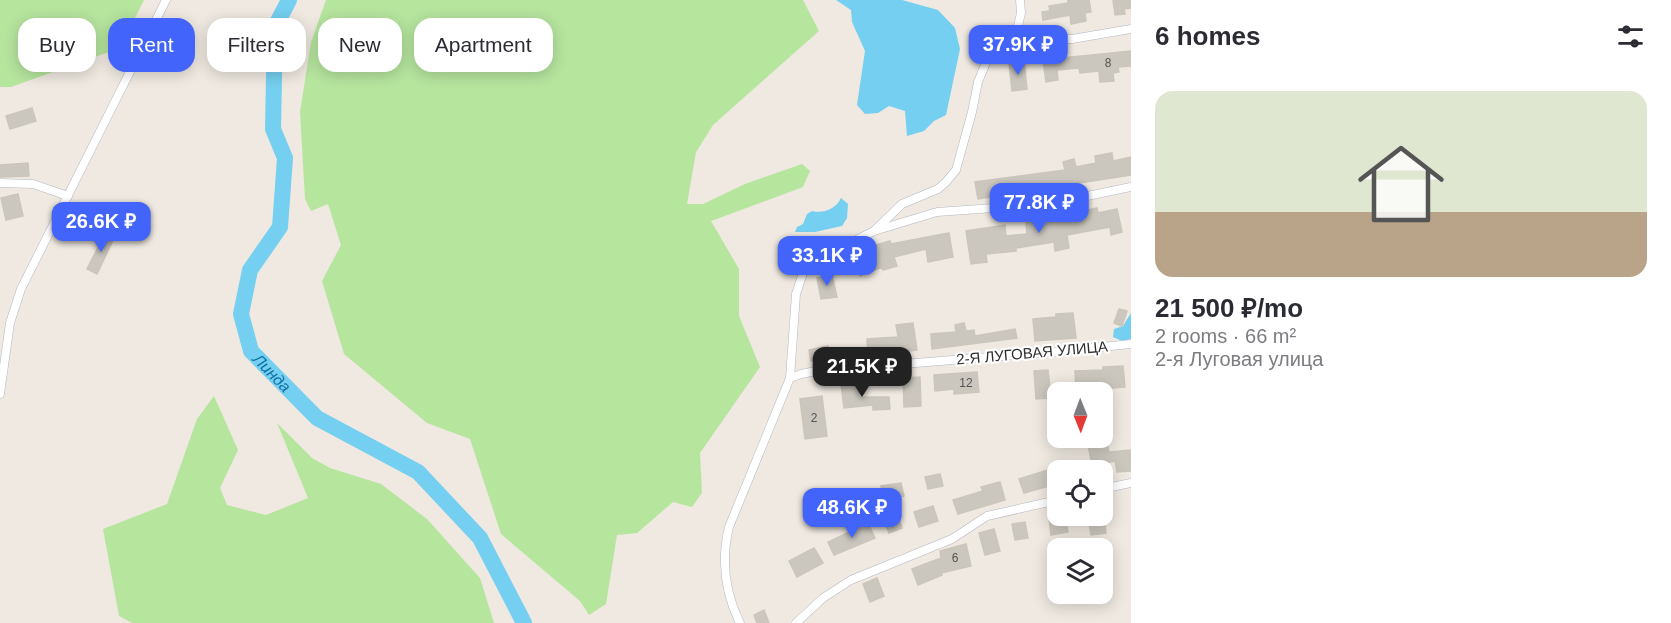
<!DOCTYPE html>
<html lang="en">
<head>
<meta charset="utf-8">
<style>
	:root { --surface:#fff; --page:#f2f2f3; --text:#2b2b33; --muted:#7c7c81; --line:#e1e1e2; --accent:#4264fb }
	body { margin:0; font-family:Arial,sans-serif; background:var(--page); color:var(--text); height:100vh; display:flex; flex-direction:column; font-size:22px; white-space:nowrap }
	* { box-sizing:border-box; margin:0 }
	p { font-size:20px; color:var(--muted) }
	.icon { flex:none; width:33px; height:33px; fill:none; stroke:currentColor; stroke-width:2; stroke-linecap:round; stroke-linejoin:round }
	.map { position:relative; flex:1; overflow:hidden }
	.panel { display:flex; flex-direction:column; background:var(--surface); width:540px }
	.panel>* { flex:none }
	.hud { position:absolute; left:18px; top:18px; width:570px; height:54px; display:flex; gap:12px }
	.needle { width:39px; rotate:179deg }
	.fabs { position:absolute; left:1047px; top:382px; display:grid; gap:12px }
	.fabs a { display:grid; place-items:center; width:66px; height:66px; border-radius:12px; background:var(--surface); box-shadow:0 3px 15px #0003; font-size:30px }
	.price { position:absolute; translate:-50% -51px; padding:0 14px; border-radius:12px; background:var(--accent); color:#fff; font-size:20px; line-height:39px; filter:drop-shadow(0 2px 3px #0008) }
	.price::after { content:''; position:absolute; left:50%; top:36px; width:18px; height:14px; margin-left:-9px; background:inherit; clip-path:polygon(0 0,100% 0,50% 100%) }
	.price.on { background:#222; color:#fff }
	ul { padding:0; list-style:none }
	li { display:grid; align-content:center; gap:12px; height:318px; padding:0 24px }
	li+li { border-top:2px solid var(--line) }
	li span { display:grid; place-items:center; height:186px; border-radius:18px; color:#555 }
	li>.icon { margin-inline-start:auto }
	span .icon { width:108px; height:108px; fill:#fffc; stroke-width:1 }
	li b { font-size:26px }
	h2 { display:flex; justify-content:space-between; align-items:center; height:72px; padding:0 24px; font-size:26px }
	.pill { padding:0 21px; border-radius:18px; background:var(--surface); box-shadow:0 3px 15px #0003; font-size:21px; line-height:54px }
	.pill.on { background:var(--accent); color:#fff }
	main { display:flex; flex:1; min-height:0 }
	.map>svg:first-child { display:block }
	.green { fill:#b6e59e }
	.water { fill:#75cff0 }
	.lines { fill:none; stroke-linecap:round; stroke-linejoin:round }
	.river { stroke:#75cff0; stroke-width:16 }
	.building { fill:#cbc7bf; stroke:#cbc5ba; stroke-width:1.5 }
	.minor-casing { stroke:#b4b7c1; stroke-width:9 }
	.minor { stroke:#fff; stroke-width:8 }
	.labels { text-anchor:middle; stroke-width:4.5; stroke-linejoin:round; paint-order:stroke }
	.number-label { font-size:12px; fill:#555452 }
	.street-label { font-size:15px; fill:#2e2e2e; stroke:#fff }
	.water-label { font-size:16px; font-style:italic; fill:#0d6fa3; stroke:#fff }
</style>
</head>
<body>
<main>
<div class="map">
<svg width="1131" height="623" viewBox="0 0 1131 623">
	<rect width="100%" height="100%" fill="#efe9e1"/>
	<g class="green">
		<path d="M0,0H144L120,48L11,87H0Z"/>
		<path d="M326,0H803L819,31L713,125L696,152L687,204H703L745,184L802,164L810,171L803,187L711,221L739,269V316L760,367L700,453L702,493L692,507L673,502L637,533L617,535L606,604L589,615L580,601L501,534L470,439L427,423L344,354L322,281L341,245L328,204L311,211L305,199L300,112L311,42Z"/>
		<path d="M214,396L238,450L220,488L227,505L266,515L308,498L277,423L312,458L330,468L381,484L427,519L480,578L494,623H132L119,616L103,529L167,504L197,419Z"/>
	</g>
	<g class="water">
		<path d="M836,0H902L938,10L955,28L960,49L946,115L934,121L924,131L907,136L905,111L889,106L878,113L865,114L857,105L865,51L852,22L851,10Z"/>
		<path d="M841,198L848,204L847,218L842,226L815,232H795L797,227L803,224L807,214L812,211C823,214 836,209 841,198Z"/>
		<path d="M1131,313V339L1122,341L1113,337L1114,329L1123,326Z"/>
	</g>
	<g class="lines">
		<path class="river" id="s1" d="M289,0L275,27L273,129L285,158L280,227L250,270L241,314L251,351L317,418L418,472L480,538L524,623"/>
	</g>
	<g class="building">
		<path d="M1068,0H1089L1091,12L1085,13L1086,21L1071,24L1070,15L1043,20L1042,12L1050,11L1049,6L1068,3Z"/>
		<path d="M1113,0H1131V8L1124,9L1125,14L1115,15Z"/>
		<path d="M1131,51V66L1118,67L1119,72L1113,73L1114,81L1100,82L1099,71L1080,73L1079,68L1057,70L1058,80L1046,82L1043,60Z"/>
		<path d="M1024,61L1027,89L1012,91L1009,63Z"/>
		<path d="M32,108L36,121L10,129L6,116Z"/>
		<path d="M1112,153L1113,161L1131,157V175L978,199L975,182L1065,170L1063,162L1074,159L1076,167L1096,163L1095,156Z"/>
		<path d="M28,163L29,176L0,177V165Z"/>
		<path d="M18,194L23,216L6,220L1,198Z"/>
		<path d="M1097,208L1098,213L1117,209L1122,232L1111,235L1110,227L1067,235L1069,248L1055,251L1054,242L1016,248V251L986,254L987,262L971,264L966,231L1005,225L1006,236L1027,234L1026,223L1039,220L1040,222L1075,216L1074,213Z"/>
		<path d="M106,232L115,236L97,274L87,269Z"/>
		<path d="M949,233L953,257L928,262L926,249L894,257L897,266L883,270L882,267L860,276L852,257L876,245L890,241L891,244Z"/>
		<path d="M832,275L837,297L821,299L817,278Z"/>
		<path d="M1119,309L1127,311L1122,326L1114,323Z"/>
		<path d="M1073,313L1076,338L1035,341L1033,319L1056,317V314Z"/>
		<path d="M913,323L917,350L868,356L867,339L898,337L896,325Z"/>
		<path d="M964,323L966,331L974,330L975,336L1015,329L1017,338L932,349L931,334L956,332L955,325Z"/>
		<path d="M828,346L830,357L811,361L809,350Z"/>
		<path d="M1123,366L1125,387L1076,391L1075,371L1103,370V367Z"/>
		<path d="M1048,370L1051,398L1036,399L1034,371Z"/>
		<path d="M977,372L979,392L954,394V389L935,391L934,375Z"/>
		<path d="M920,377L921,406L904,407L903,378Z"/>
		<path d="M858,382L860,397H889L890,409L873,410V405L844,408L841,384Z"/>
		<path d="M822,396L827,436L805,439L800,399Z"/>
		<path d="M1106,440L1109,452L1131,450V471L1117,472L1115,461L1092,466L1088,444Z"/>
		<path d="M1051,469L1056,484L1024,493L1019,479Z"/>
		<path d="M940,474L943,486L928,489L925,477Z"/>
		<path d="M1000,482L1005,500L958,514L953,500L983,491L981,487Z"/>
		<path d="M901,483L904,496L883,499L881,486Z"/>
		<path d="M933,506L938,521L919,527L914,512Z"/>
		<path d="M897,515L902,528L889,533L884,520Z"/>
		<path d="M1088,516H1104L1106,533L1091,535Z"/>
		<path d="M1065,517L1068,532L1051,535L1049,519Z"/>
		<path d="M1025,522L1028,538L1015,540L1012,524Z"/>
		<path d="M868,523L875,538L834,555L828,542Z"/>
		<path d="M994,529L1000,551L985,555L979,533Z"/>
		<path d="M966,544L971,566L941,573L942,575L918,585L912,569L941,558L940,551Z"/>
		<path d="M814,548L823,563L797,577L789,561Z"/>
		<path d="M877,578L884,596L870,602L863,584Z"/>
		<path d="M764,610L769,623H757L754,615Z"/>
	</g>
	<g class="lines">
		<g class="minor-casing">
			<g id="minor">
				<path d="M1015,39L1021,13L1020,0"/>
				<path d="M0,183L33,184L68,196"/>
				<path d="M875,230L902,204L938,189L946,182L956,170L972,112L978,82L987,60L1002,44L1015,39H1072L1131,29"/>
				<path d="M790,378L801,374L816,371L1053,352L1131,344"/>
				<path d="M0,394L10,323L21,289L166,0"/>
				<path d="M1102,489L1131,483"/>
				<path d="M740,623C725,593 721,560 729,527L790,378L796,294L804,270L812,262L874,231L937,212L1049,204L1131,187"/>
				<path d="M796,623L823,598L851,580L952,539L987,516L1058,500"/>
			</g>
		</g>
		<use href="#minor" class="minor"/>
	</g>
	<g class="labels">
		<g class="number-label">
			<text x="1108" y="67">8</text>
			<text x="966" y="387">12</text>
			<text x="814" y="422">2</text>
			<text x="955" y="562">6</text>
		</g>
		<g class="street-label">
			<text transform="translate(1032 353) rotate(-5)" y="5">2-Я ЛУГОВАЯ УЛИЦА</text>
		</g>
		<g class="water-label">
			<text dy="6" stroke="none"><textPath href="#s1" startOffset="399">Линда</textPath></text>
		</g>
	</g>
</svg>
<div class="fabs">
<a><svg class="needle" viewBox="-14 -14 28 28"><path d="M0-13l5 13h-10z" fill="#e53935"/><path d="M0 13l5-13h-10z" fill="#7c7c81"/></svg></a>
<a><svg class="icon" aria-label="locate" viewBox="0 0 24 24"><circle cx="12" cy="12" r="6"/><path d="M12 2v4M12 18v4M2 12h4M18 12h4"/></svg></a>
<a><svg class="icon" aria-label="layers" viewBox="0 0 24 24"><path d="M12 4l9 5-9 5-9-5zM3 14l9 5 9-5"/></svg></a>
</div>
<b class="price" style="left:1018px;top:76px">37.9K ₽</b>
<b class="price" style="left:1039px;top:234px">77.8K ₽</b>
<b class="price" style="left:101px;top:253px">26.6K ₽</b>
<b class="price" style="left:827px;top:287px">33.1K ₽</b>
<b class="price on" style="left:862px;top:398px">21.5K ₽</b>
<b class="price" style="left:852px;top:539px">48.6K ₽</b>
<div class="hud">
<a class="pill">Buy</a>
<a class="pill on">Rent</a>
<a class="pill">Filters</a>
<a class="pill">New</a>
<a class="pill">Apartment</a>
</div>
</div>
<section class="panel">
<h2>6 homes<svg class="icon" aria-label="filters" viewBox="0 0 24 24"><path d="M4 7h16M4 17h16"/><circle cx="9" cy="7" r="2"/><circle cx="15" cy="17" r="2"/></svg></h2>
<ul>
<li><span style="background:linear-gradient(#dfe7d0 65%,#b9a48a 0)"><svg class="icon" aria-label="home" viewBox="0 0 24 24"><path d="M3 11l9-7 9 7M6 9v11h12V9"/></svg></span><div><b>21 500 ₽/mo</b><p>2 rooms · 66 m²</p><p>2-я Луговая улица</p></div></li>
</ul>
</section>
</main>
</body>
</html>
